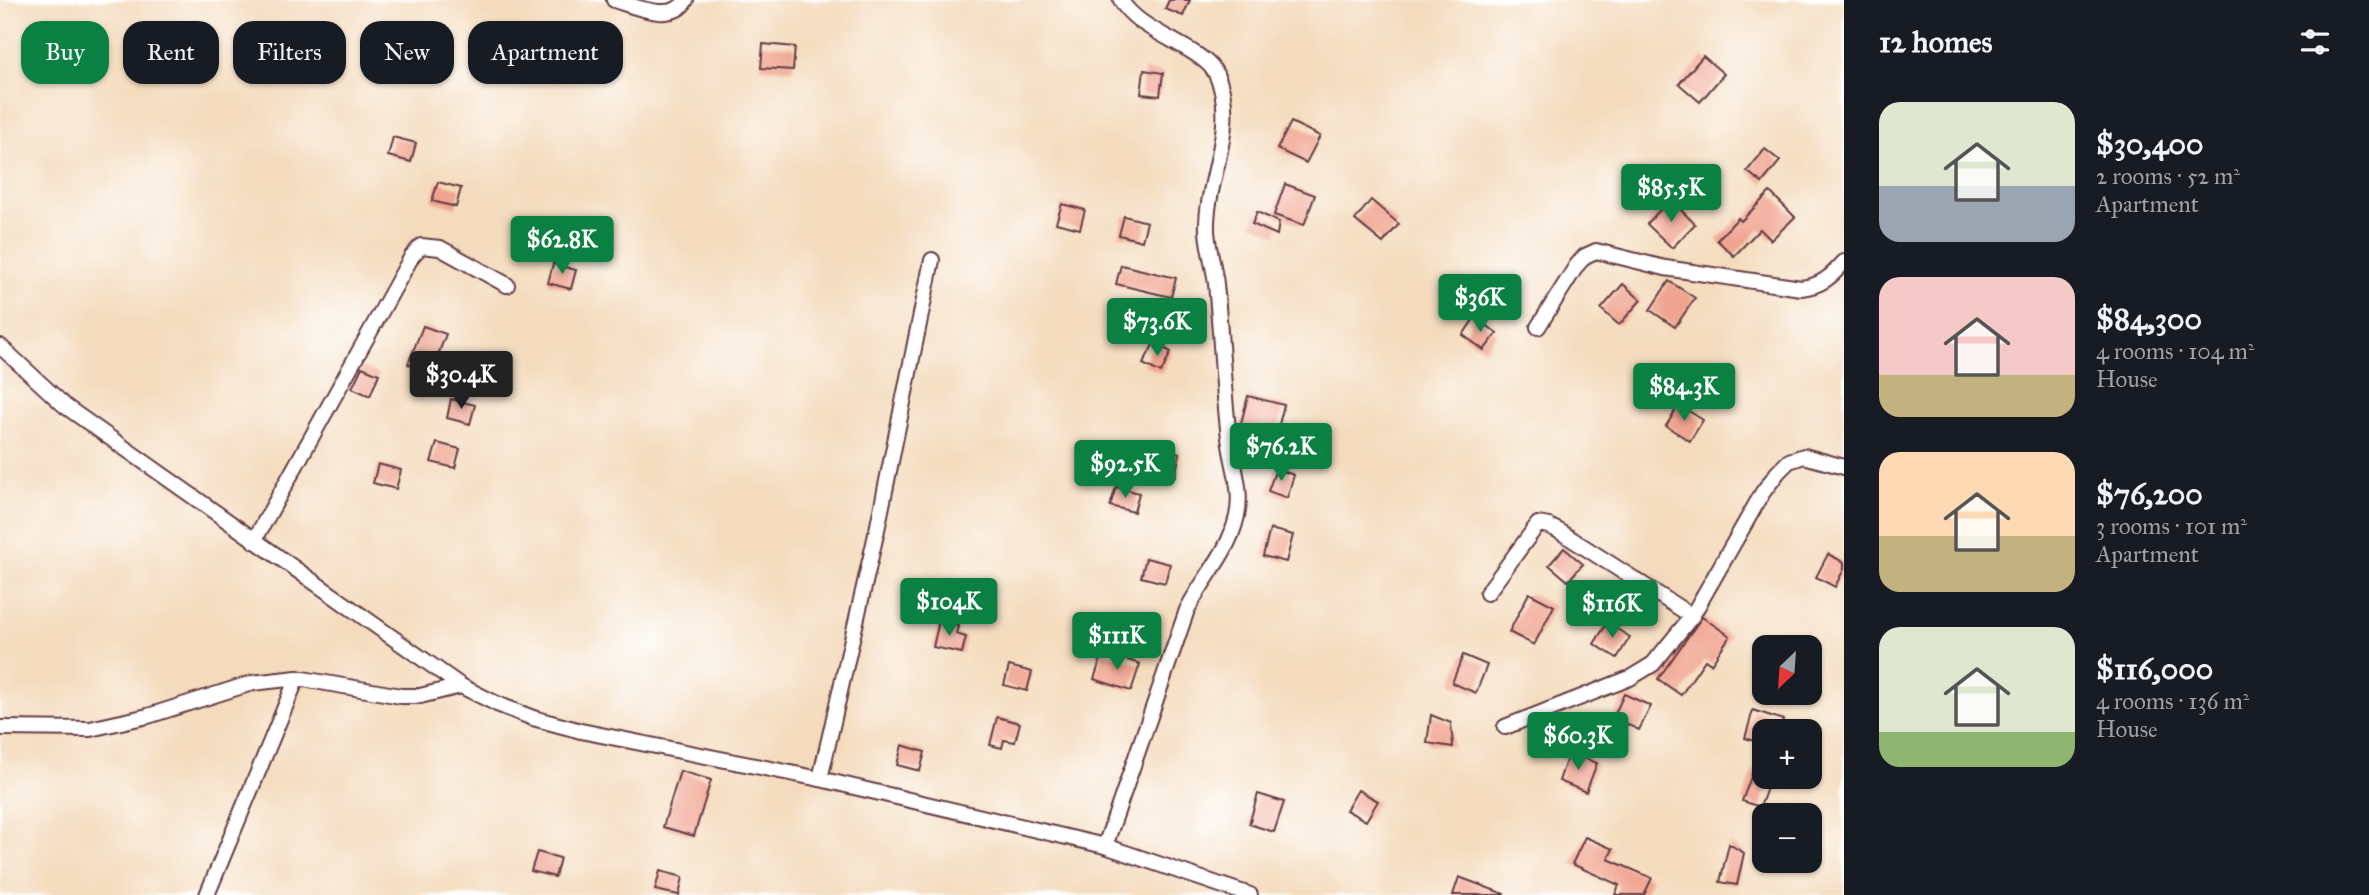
<!DOCTYPE html>
<html lang="en">
<head>
<meta charset="utf-8">
<style>
	:root { --surface:#171b24; --page:#242831; --text:#f1f3f6; --muted:#9ea1a6; --accent:#0b8043 }
	body { margin:0; font-family:"IM FELL Great Primer",serif; background:var(--page); color:var(--text); height:100vh; display:flex; flex-direction:column; font-size:26px; white-space:nowrap }
	* { box-sizing:border-box; margin:0 }
	p { font-size:23px; color:var(--muted) }
	.icon { flex:none; width:38px; height:38px; fill:none; stroke:currentColor; stroke-width:2; stroke-linecap:round; stroke-linejoin:round }
	.map { position:relative; flex:1; overflow:hidden }
	.panel { display:flex; flex-direction:column; background:var(--surface); width:525px }
	.panel>* { flex:none }
	.hud { position:absolute; left:21px; top:21px; width:665px; height:63px; display:flex; gap:14px }
	.needle { width:46px; rotate:205deg }
	.fabs { position:absolute; left:1752px; top:635px; display:grid; gap:14px }
	.fabs a { display:grid; place-items:center; width:70px; height:70px; border-radius:14px; background:var(--surface); box-shadow:0 2px 5px #0004; font-size:35px }
	.price { position:absolute; translate:-50% -60px; padding:0 16px; border-radius:7px; background:var(--accent); color:#fff; font-size:23px; line-height:46px; filter:drop-shadow(0 2px 4px #0008) }
	.price::after { content:''; position:absolute; left:50%; top:42px; width:21px; height:16px; margin-left:-10px; background:inherit; clip-path:polygon(0 0,100% 0,50% 100%) }
	.price.selected { background:#222; color:#fff }
	ul { padding:0; list-style:none }
	li { display:flex; align-items:center; gap:21px; height:175px; padding:0 35px }
	li span { display:grid; place-items:center; flex:none; width:196px; height:140px; border-radius:21px; color:#555 }
	li>.icon { margin-inline-start:auto }
	span .icon { width:84px; height:84px; fill:#fffc; stroke-width:1 }
	li b { font-size:30px }
	h2 { display:flex; justify-content:space-between; align-items:center; height:84px; padding:0 35px; font-size:30px }
	.pill { padding:0 24px; border-radius:21px; background:var(--surface); box-shadow:0 2px 5px #0004; font-size:24px; line-height:63px }
	.pill.selected { background:var(--accent); color:#fff }
	main { display:flex; flex:1; min-height:0 }
	.map>svg:first-child { display:block }
	.building { fill:#f0a490 }
	.lines { fill:none; stroke-linecap:round; stroke-linejoin:round }
	.street-casing { stroke:#643b41; stroke-width:18 }
	.street { stroke:#fff; stroke-width:14 }
</style>
</head>
<body>
<main>
<div class="map">
<svg width="1844" height="895" viewBox="0 0 1844 895">
	<rect width="100%" height="100%" fill="#fff"/>
	<filter id="ink" filterUnits="userSpaceOnUse"><feTurbulence type="fractalNoise" baseFrequency=".0143" numOctaves="2"/><feDisplacementMap in="SourceGraphic" scale="14" xChannelSelector="R" yChannelSelector="G"/><feConvolveMatrix kernelMatrix="1 2 1 2 8 2 1 2 1" color-interpolation-filters="sRGB"/></filter>
	<filter id="wash" filterUnits="userSpaceOnUse"><feTurbulence type="fractalNoise" baseFrequency=".00686" numOctaves="4" result="noise"/><feDisplacementMap in="SourceGraphic" scale="28" xChannelSelector="R" yChannelSelector="G"/><feGaussianBlur stdDeviation="1.57" result="paint"/><feColorMatrix in="noise" values="0 0 0 0 0 0 0 0 0 0 0 0 0 0 0 0 0 1.4 0 .05"/><feComposite in="paint" operator="in"/></filter>
	<g filter="url(#wash)">
		<rect width="100%" height="100%" fill="#f4dbbd"/>
		<g id="blocks">
			<g class="building">
				<path d="M1169,0H1190L1183,16L1165,9Z"/>
				<path d="M763,44L795,47L793,70L761,68Z"/>
				<path d="M1703,56L1724,74L1700,102L1679,84Z"/>
				<path d="M1144,70L1163,73L1160,96L1141,94Z"/>
				<path d="M1291,122L1320,136L1306,163L1277,149Z"/>
				<path d="M393,137L416,143L411,162L388,156Z"/>
				<path d="M1765,149L1780,161L1762,183L1747,171Z"/>
				<path d="M438,182L461,188L456,207L432,201Z"/>
				<path d="M1285,184L1315,195L1304,225L1274,215Z"/>
				<path d="M1770,192L1795,217L1771,240L1760,229L1734,256L1717,240L1738,218L1741,221Z"/>
				<path d="M1670,199L1695,224L1672,248L1647,224Z"/>
				<path d="M1371,200L1399,224L1383,243L1355,220Z"/>
				<path d="M1062,204L1085,210L1080,229L1056,223Z"/>
				<path d="M1257,212L1279,222L1277,235L1252,224Z"/>
				<path d="M1124,216L1147,222L1142,241L1119,235Z"/>
				<path d="M553,264L576,270L571,289L548,283Z"/>
				<path d="M1121,265L1176,278L1171,297L1116,284Z"/>
				<path d="M1669,281L1695,298L1675,327L1650,310Z"/>
				<path d="M1623,284L1641,300L1619,325L1601,309Z"/>
				<path d="M1475,317L1497,333L1484,350L1463,335Z"/>
				<path d="M423,326L446,334L431,373L408,364Z"/>
				<path d="M1154,343L1171,352L1161,373L1143,364Z"/>
				<path d="M362,367L379,374L370,396L352,388Z"/>
				<path d="M1248,396L1284,405L1274,444L1238,435Z"/>
				<path d="M451,399L475,405L470,424L447,418Z"/>
				<path d="M1679,405L1703,420L1690,441L1666,426Z"/>
				<path d="M437,443L460,449L455,468L431,462Z"/>
				<path d="M1161,449L1180,453L1175,477L1156,473Z"/>
				<path d="M378,464L401,470L396,489L373,483Z"/>
				<path d="M1276,469L1294,475L1287,498L1268,491Z"/>
				<path d="M1116,487L1139,493L1134,512L1110,506Z"/>
				<path d="M1270,529L1293,535L1286,562L1263,556Z"/>
				<path d="M1564,548L1583,564L1568,581L1549,565Z"/>
				<path d="M1828,554L1844,562V569L1835,587L1816,577Z"/>
				<path d="M1146,558L1170,564L1165,583L1141,577Z"/>
				<path d="M1529,593L1554,606L1534,645L1509,632Z"/>
				<path d="M1702,617L1730,636L1711,664L1705,660L1681,695L1658,679Z"/>
				<path d="M939,621L958,626L956,634L966,637L962,653L933,647Z"/>
				<path d="M1607,623L1630,637L1617,658L1594,644Z"/>
				<path d="M1103,652L1140,664L1131,691L1094,679Z"/>
				<path d="M1463,655L1487,665L1476,693L1452,683Z"/>
				<path d="M1009,666L1032,672L1027,691L1004,685Z"/>
				<path d="M1624,694L1651,706L1639,730L1613,718Z"/>
				<path d="M1753,710L1783,720L1780,732H1764V744L1745,738Z"/>
				<path d="M1431,715L1451,723L1453,747L1427,743Z"/>
				<path d="M997,717L1020,723L1015,742L1004,740L1002,748L990,745Z"/>
				<path d="M902,745L925,752L920,771L897,765Z"/>
				<path d="M1569,752L1597,763L1586,792L1559,781Z"/>
				<path d="M1754,769H1764V777H1771L1760,807L1742,801Z"/>
				<path d="M680,771L711,780L694,836L663,827Z"/>
				<path d="M1358,790L1378,801L1366,821L1346,810Z"/>
				<path d="M1258,794L1284,802L1274,832L1249,824Z"/>
				<path d="M1585,837L1613,849L1608,859L1652,878L1644,895H1615L1619,885L1572,864Z"/>
				<path d="M1729,844L1744,853L1737,885L1720,882Z"/>
				<path d="M537,852L560,858L555,877L531,871Z"/>
				<path d="M660,871L683,877L679,895L655,890Z"/>
				<path d="M1459,877L1504,894V895H1453Z"/>
			</g>
		</g>
	</g>
	<g filter="url(#ink)">
		<use href="#blocks" fill-opacity="0" stroke="#643b41" stroke-width="2"/>
		<g class="lines">
			<g class="street-casing">
				<g id="street">
					<path d="M614,0C634,6 673,24 686,0"/>
					<path d="M1538,327L1577,265L1585,256L1596,251L1665,268L1801,288C1821,286 1831,277 1844,262"/>
					<path d="M0,346L65,406L461,686L497,704L533,718L581,731L820,779L1105,846L1250,895"/>
					<path d="M254,541L412,256L421,246L440,248L507,285"/>
					<path d="M1487,593L1538,524L1549,526L1559,531L1692,616"/>
					<path d="M1505,727L1630,678L1653,664L1692,616L1763,492L1778,472L1789,461L1804,456L1844,467"/>
					<path d="M0,728L90,729L148,716L252,683L297,678"/>
					<path d="M820,779L877,530L932,260"/>
					<path d="M1105,846L1187,610C1204,576 1228,555 1237,516C1243,488 1232,465 1229,438C1223,387 1221,335 1216,284C1214,266 1208,249 1207,231C1205,180 1240,124 1216,74C1203,47 1137,32 1121,0"/>
					<path d="M207,895L297,678L401,696H420L461,686"/>
				</g>
			</g>
			<use href="#street" class="street"/>
		</g>
	</g>
</svg>
<div class="fabs">
<a><svg class="needle" viewBox="-14 -14 28 28"><path d="M0-13l5 13h-10z" fill="#e53935"/><path d="M0 13l5-13h-10z" fill="#9ea1a6"/></svg></a>
<a>+</a>
<a>−</a>
</div>
<b class="price" style="left:1671px;top:224px">$85.5K</b>
<b class="price" style="left:562px;top:276px">$62.8K</b>
<b class="price" style="left:1480px;top:334px">$36K</b>
<b class="price" style="left:1157px;top:358px">$73.6K</b>
<b class="price selected" style="left:461px;top:411px">$30.4K</b>
<b class="price" style="left:1684px;top:423px">$84.3K</b>
<b class="price" style="left:1281px;top:483px">$76.2K</b>
<b class="price" style="left:1125px;top:500px">$92.5K</b>
<b class="price" style="left:949px;top:638px">$104K</b>
<b class="price" style="left:1612px;top:640px">$116K</b>
<b class="price" style="left:1117px;top:672px">$111K</b>
<b class="price" style="left:1578px;top:772px">$60.3K</b>
<div class="hud">
<a class="pill selected">Buy</a>
<a class="pill">Rent</a>
<a class="pill">Filters</a>
<a class="pill">New</a>
<a class="pill">Apartment</a>
</div>
</div>
<section class="panel">
<h2>12 homes<svg class="icon" aria-label="filters" viewBox="0 0 24 24"><path d="M4 7h16M4 17h16"/><circle cx="9" cy="7" r="2"/><circle cx="15" cy="17" r="2"/></svg></h2>
<ul>
<li><span style="background:linear-gradient(#dfe7d0 60%,#9aa5b1 0)"><svg class="icon" aria-label="home" viewBox="0 0 24 24"><path d="M3 11l9-7 9 7M6 9v11h12V9"/></svg></span><div><b>$30,400</b><p>2 rooms · 52 m²</p><p>Apartment</p></div></li>
<li><span style="background:linear-gradient(#f6c9c9 70%,#c2b280 0)"><svg class="icon" aria-label="home" viewBox="0 0 24 24"><path d="M3 11l9-7 9 7M6 9v11h12V9"/></svg></span><div><b>$84,300</b><p>4 rooms · 104 m²</p><p>House</p></div></li>
<li><span style="background:linear-gradient(#ffd9b3 60%,#c2b280 0)"><svg class="icon" aria-label="home" viewBox="0 0 24 24"><path d="M3 11l9-7 9 7M6 9v11h12V9"/></svg></span><div><b>$76,200</b><p>3 rooms · 101 m²</p><p>Apartment</p></div></li>
<li><span style="background:linear-gradient(#dfe7d0 75%,#8fb573 0)"><svg class="icon" aria-label="home" viewBox="0 0 24 24"><path d="M3 11l9-7 9 7M6 9v11h12V9"/></svg></span><div><b>$116,000</b><p>4 rooms · 136 m²</p><p>House</p></div></li>
</ul>
</section>
</main>
</body>
</html>
